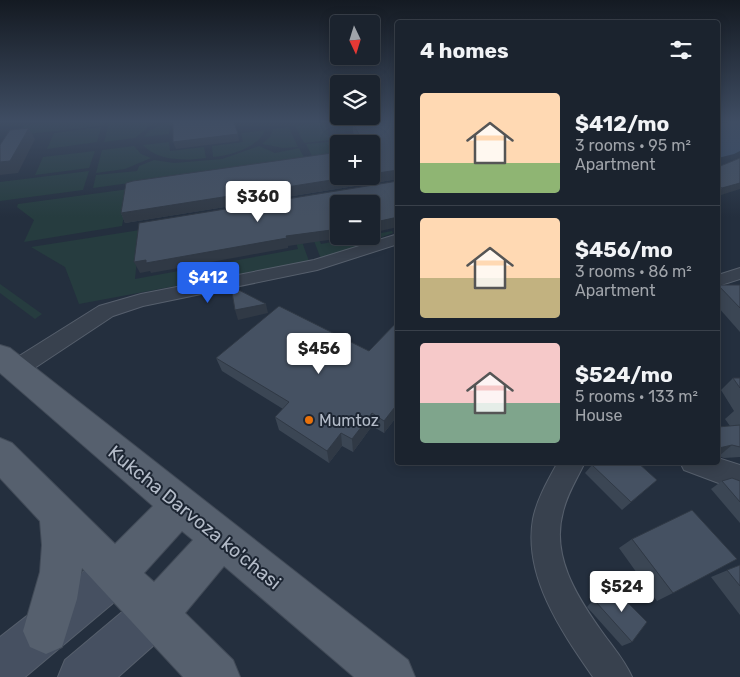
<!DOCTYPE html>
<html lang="en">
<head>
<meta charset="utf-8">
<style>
	:root { --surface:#1b232e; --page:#282f3a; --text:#f1f3f6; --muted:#a0a4aa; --line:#39404a; --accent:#2563eb }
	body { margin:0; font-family:Rubik,sans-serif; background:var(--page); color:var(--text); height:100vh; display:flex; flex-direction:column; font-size:19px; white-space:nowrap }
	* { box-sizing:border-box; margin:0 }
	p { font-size:16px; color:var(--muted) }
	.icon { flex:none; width:28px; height:28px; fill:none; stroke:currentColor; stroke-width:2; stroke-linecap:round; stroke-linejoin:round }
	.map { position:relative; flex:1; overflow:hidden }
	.sheet { position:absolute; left:395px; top:20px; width:325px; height:445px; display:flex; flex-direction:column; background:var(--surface); border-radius:5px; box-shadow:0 2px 12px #0003,0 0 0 1px var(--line) }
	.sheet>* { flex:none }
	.needle { width:32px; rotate:176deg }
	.fabs { position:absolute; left:330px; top:15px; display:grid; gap:10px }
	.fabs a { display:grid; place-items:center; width:50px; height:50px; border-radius:5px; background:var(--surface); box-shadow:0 2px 12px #0003,0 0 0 1px var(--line); font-size:25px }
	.price { position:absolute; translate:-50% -42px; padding:0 11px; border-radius:5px; background:#fff; color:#222; font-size:16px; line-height:32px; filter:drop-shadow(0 1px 2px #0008) }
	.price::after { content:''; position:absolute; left:50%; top:30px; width:15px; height:11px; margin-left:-8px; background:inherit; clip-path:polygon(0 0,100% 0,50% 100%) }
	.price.selected { background:var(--accent); color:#fff }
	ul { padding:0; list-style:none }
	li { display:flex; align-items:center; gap:15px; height:125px; padding:0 25px }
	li+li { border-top:1px solid var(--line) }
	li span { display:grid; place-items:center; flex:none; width:140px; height:100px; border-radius:5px; color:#555 }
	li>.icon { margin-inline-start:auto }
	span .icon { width:60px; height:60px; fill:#fffc; stroke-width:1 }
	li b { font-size:21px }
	h2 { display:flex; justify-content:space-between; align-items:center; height:60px; padding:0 25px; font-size:21px }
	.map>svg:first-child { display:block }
	.green { fill:#263c3f }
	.water { fill:#394c67 }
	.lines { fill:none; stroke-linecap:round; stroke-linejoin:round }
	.minor-casing { stroke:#565f6c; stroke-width:2 }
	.secondary-casing { stroke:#565f6c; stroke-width:2 }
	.primary-casing { stroke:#414a57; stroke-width:2 }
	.minor { fill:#38414e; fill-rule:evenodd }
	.secondary { fill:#465061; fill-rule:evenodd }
	.primary { fill:#56606e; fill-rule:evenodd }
	.wall { fill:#3b4654 }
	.shaded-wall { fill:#303945 }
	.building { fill:#455162; stroke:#303945 }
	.food-dot { fill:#e8710a; stroke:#1d2633; stroke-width:2 }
	.labels { text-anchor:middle; stroke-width:4; stroke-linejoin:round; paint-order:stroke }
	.poi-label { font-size:16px; fill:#b4bcc9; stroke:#1d2633; text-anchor:start }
	.near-street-label { font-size:19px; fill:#b4bcc9; stroke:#1d2633 }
</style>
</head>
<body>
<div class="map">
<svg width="740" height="677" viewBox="0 0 740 677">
	<rect width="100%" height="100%" fill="#242f3e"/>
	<g class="green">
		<path d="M59,122H103L102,126L18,135L24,125Z"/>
		<path d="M142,122L152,124L135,138L104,142L109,123Z"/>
		<path d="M165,122H193V123L170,125L169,134L144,137L149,131Z"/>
		<path d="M324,122L331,140L304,143L295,126Z"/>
		<path d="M101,127L97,142L47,149L54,133Z"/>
		<path d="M289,127L298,147L283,148L262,144L270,137L273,129Z"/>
		<path d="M265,130C258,148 231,155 213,157L212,146L243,142L241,133Z"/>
		<path d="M397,136L371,144H339V156L313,158L306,144Z"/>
		<path d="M169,142L170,151L204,147L206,158C186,161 157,161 143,145Z"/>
		<path d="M134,146L141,154L151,158L125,169L96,173L102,150Z"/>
		<path d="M259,146L275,153L299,148L305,159L93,188L96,175L137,171L139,166L154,160L174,163L222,159Z"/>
		<path d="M95,151L89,168L35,175L43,157Z"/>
		<path d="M89,171L83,190L0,201V182Z"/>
		<path d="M129,189L122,226L24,242L34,220L17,207L18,204Z"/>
		<path d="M304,204L321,244L392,231L393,233L321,259L300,205Z"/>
		<path d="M289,206L309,261L79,304L65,267L31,247L140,230L135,279L298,249L285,207Z"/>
		<path d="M0,284L42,314L35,319L0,293Z"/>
	</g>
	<path class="water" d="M724,122H740V151L734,154L718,158V124Z"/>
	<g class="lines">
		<g class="minor-casing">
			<g id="minor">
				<path d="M398,234V244L317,270L143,306L113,316L24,375L16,377L8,375L5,369L8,363L99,306L141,294L314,260Z"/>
				<path d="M740,268V279L718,286V275Z"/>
				<path d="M718,458L740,465V491L684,470L680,462H718Z"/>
				<path d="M558,462H585C577,479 567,494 563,512C551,555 576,595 600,629C611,645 624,659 632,677H593C562,632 523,577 533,519C537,499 548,480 558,462Z"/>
			</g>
		</g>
		<g class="secondary-casing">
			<g id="secondary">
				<path d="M116,552L131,558L137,573L131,588L25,677H0V637L101,558Z"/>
				<path d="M156,591L172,597L178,613L172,629L118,677H58L65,660L140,597Z"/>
			</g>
		</g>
		<g class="primary-casing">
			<path id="primary" d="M0,345L10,348L408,660L415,677H354L224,566L185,613L233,660L240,677H183L82,568L77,599L62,647L46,654L30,647L23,631L40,572L42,545L40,521L0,478V438L12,443L115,544L153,506L0,373ZM182,531L193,540L154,582L144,573Z"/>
		</g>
		<use href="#minor" class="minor"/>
		<use href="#secondary" class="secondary"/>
		<use href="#primary" class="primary"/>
	</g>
	<g class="wall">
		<path d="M398,122V179L125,223L121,213L339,176L371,144H360L353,132V123Z"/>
		<path d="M740,158L718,196V167Z"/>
		<path d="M718,285H740V332L718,307Z"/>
		<path d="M398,321V415L384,433L372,426L353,452L342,446L329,463L279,430L275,417L283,409L222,371L216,358L369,351Z"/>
		<path d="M733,378H740V457L724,458L718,456V427L730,426L725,419L734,411L721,390Z"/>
		<path d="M592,465L657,480L622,510L585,473Z"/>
		<path d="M722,481H740V523L711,489Z"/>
		<path d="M632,539L673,593L657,601L619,548Z"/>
		<path d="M740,565V615L711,577Z"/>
		<path d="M610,585L632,642L622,646L587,607L601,591Z"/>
	</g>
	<g class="shaded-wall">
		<path d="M718,122H730L718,125Z"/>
		<path d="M29,128L35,139L18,173L0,175V162Z"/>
		<path d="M238,134L239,141L176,149L173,142Z"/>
		<path d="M398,170V179L125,223L121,213L357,176H371V174Z"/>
		<path d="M740,183V189L718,196L722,188Z"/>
		<path d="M398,217V227L371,233V223Z"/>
		<path d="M339,229V236H355L288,246V248L151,273L150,271L140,273L134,262L286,236Z"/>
		<path d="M266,304L268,313L238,320L235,310Z"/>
		<path d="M398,403V415L384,433V421Z"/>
		<path d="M372,413V426L353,452L352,439Z"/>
		<path d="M341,433L342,446L329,463L327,451Z"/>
		<path d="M732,445L719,456H718V449L719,448Z"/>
	</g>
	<g class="building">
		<path d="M173,122H234L238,134L173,142Z"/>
		<path d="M354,122H398V170L371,174V144H364L353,123Z"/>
		<path d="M29,128L10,161L0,162V145L10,130Z"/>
		<path d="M339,152V176H357L121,213L126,183L133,181Z"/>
		<path d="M740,158V183L722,188L718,186V167Z"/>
		<path d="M398,181V217L371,223V204H339V229L286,236L287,238L146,263V260L134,262L139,223Z"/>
		<path d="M718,285H740V308Z"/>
		<path d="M231,286L266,304L235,310Z"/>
		<path d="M279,306L369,351L398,321V403L384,421L372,413L352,439L341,433L327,451L275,417L289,402L216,358Z"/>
		<path d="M733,378H740V388Z"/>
		<path d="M740,425V447L732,445L719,448L718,446V427Z"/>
		<path d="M595,462H637L657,480L631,502L592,465Z"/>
		<path d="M732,478L740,481V502L722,481Z"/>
		<path d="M692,510L737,559L673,593L632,539Z"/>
		<path d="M740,565V586L727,570Z"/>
		<path d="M610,585L647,622L632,642L596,602Z"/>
	</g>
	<linearGradient id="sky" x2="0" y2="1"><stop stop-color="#141a22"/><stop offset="0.56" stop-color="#3f4d63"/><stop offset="1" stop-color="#3f4d63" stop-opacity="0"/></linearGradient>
	<rect width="740" height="217" fill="url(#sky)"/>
	<circle class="food-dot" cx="309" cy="420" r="5"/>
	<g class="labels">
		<g class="poi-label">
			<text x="319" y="426">Mumtoz</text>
		</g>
		<g class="near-street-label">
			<text transform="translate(195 517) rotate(39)" y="7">Kukcha Darvoza ko'chasi</text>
		</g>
	</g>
</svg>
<div class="fabs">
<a><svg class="needle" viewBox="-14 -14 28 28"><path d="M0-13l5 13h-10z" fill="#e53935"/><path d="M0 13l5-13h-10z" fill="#a0a4aa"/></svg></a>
<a><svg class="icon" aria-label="layers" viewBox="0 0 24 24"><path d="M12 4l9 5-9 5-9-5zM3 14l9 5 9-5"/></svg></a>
<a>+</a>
<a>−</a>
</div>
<b class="price" style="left:258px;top:223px">$360</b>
<b class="price selected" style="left:208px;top:304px">$412</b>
<b class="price" style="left:319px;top:375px">$456</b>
<b class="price" style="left:622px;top:613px">$524</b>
<section class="sheet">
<h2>4 homes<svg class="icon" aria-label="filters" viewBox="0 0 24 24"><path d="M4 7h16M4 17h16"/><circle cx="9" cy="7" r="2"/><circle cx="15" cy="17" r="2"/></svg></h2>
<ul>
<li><span style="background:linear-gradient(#ffd9b3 70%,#8fb573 0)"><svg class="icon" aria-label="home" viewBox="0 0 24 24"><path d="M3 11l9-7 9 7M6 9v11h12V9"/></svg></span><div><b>$412/mo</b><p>3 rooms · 95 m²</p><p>Apartment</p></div></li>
<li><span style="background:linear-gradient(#ffd9b3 60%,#c2b280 0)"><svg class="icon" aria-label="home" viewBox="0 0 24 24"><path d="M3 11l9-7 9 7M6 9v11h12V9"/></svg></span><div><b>$456/mo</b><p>3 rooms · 86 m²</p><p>Apartment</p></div></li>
<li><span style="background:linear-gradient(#f6c9c9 60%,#7fa58c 0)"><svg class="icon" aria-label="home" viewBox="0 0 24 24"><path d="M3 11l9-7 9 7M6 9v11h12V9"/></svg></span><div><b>$524/mo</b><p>5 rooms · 133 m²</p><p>House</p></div></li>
</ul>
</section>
</div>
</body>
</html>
